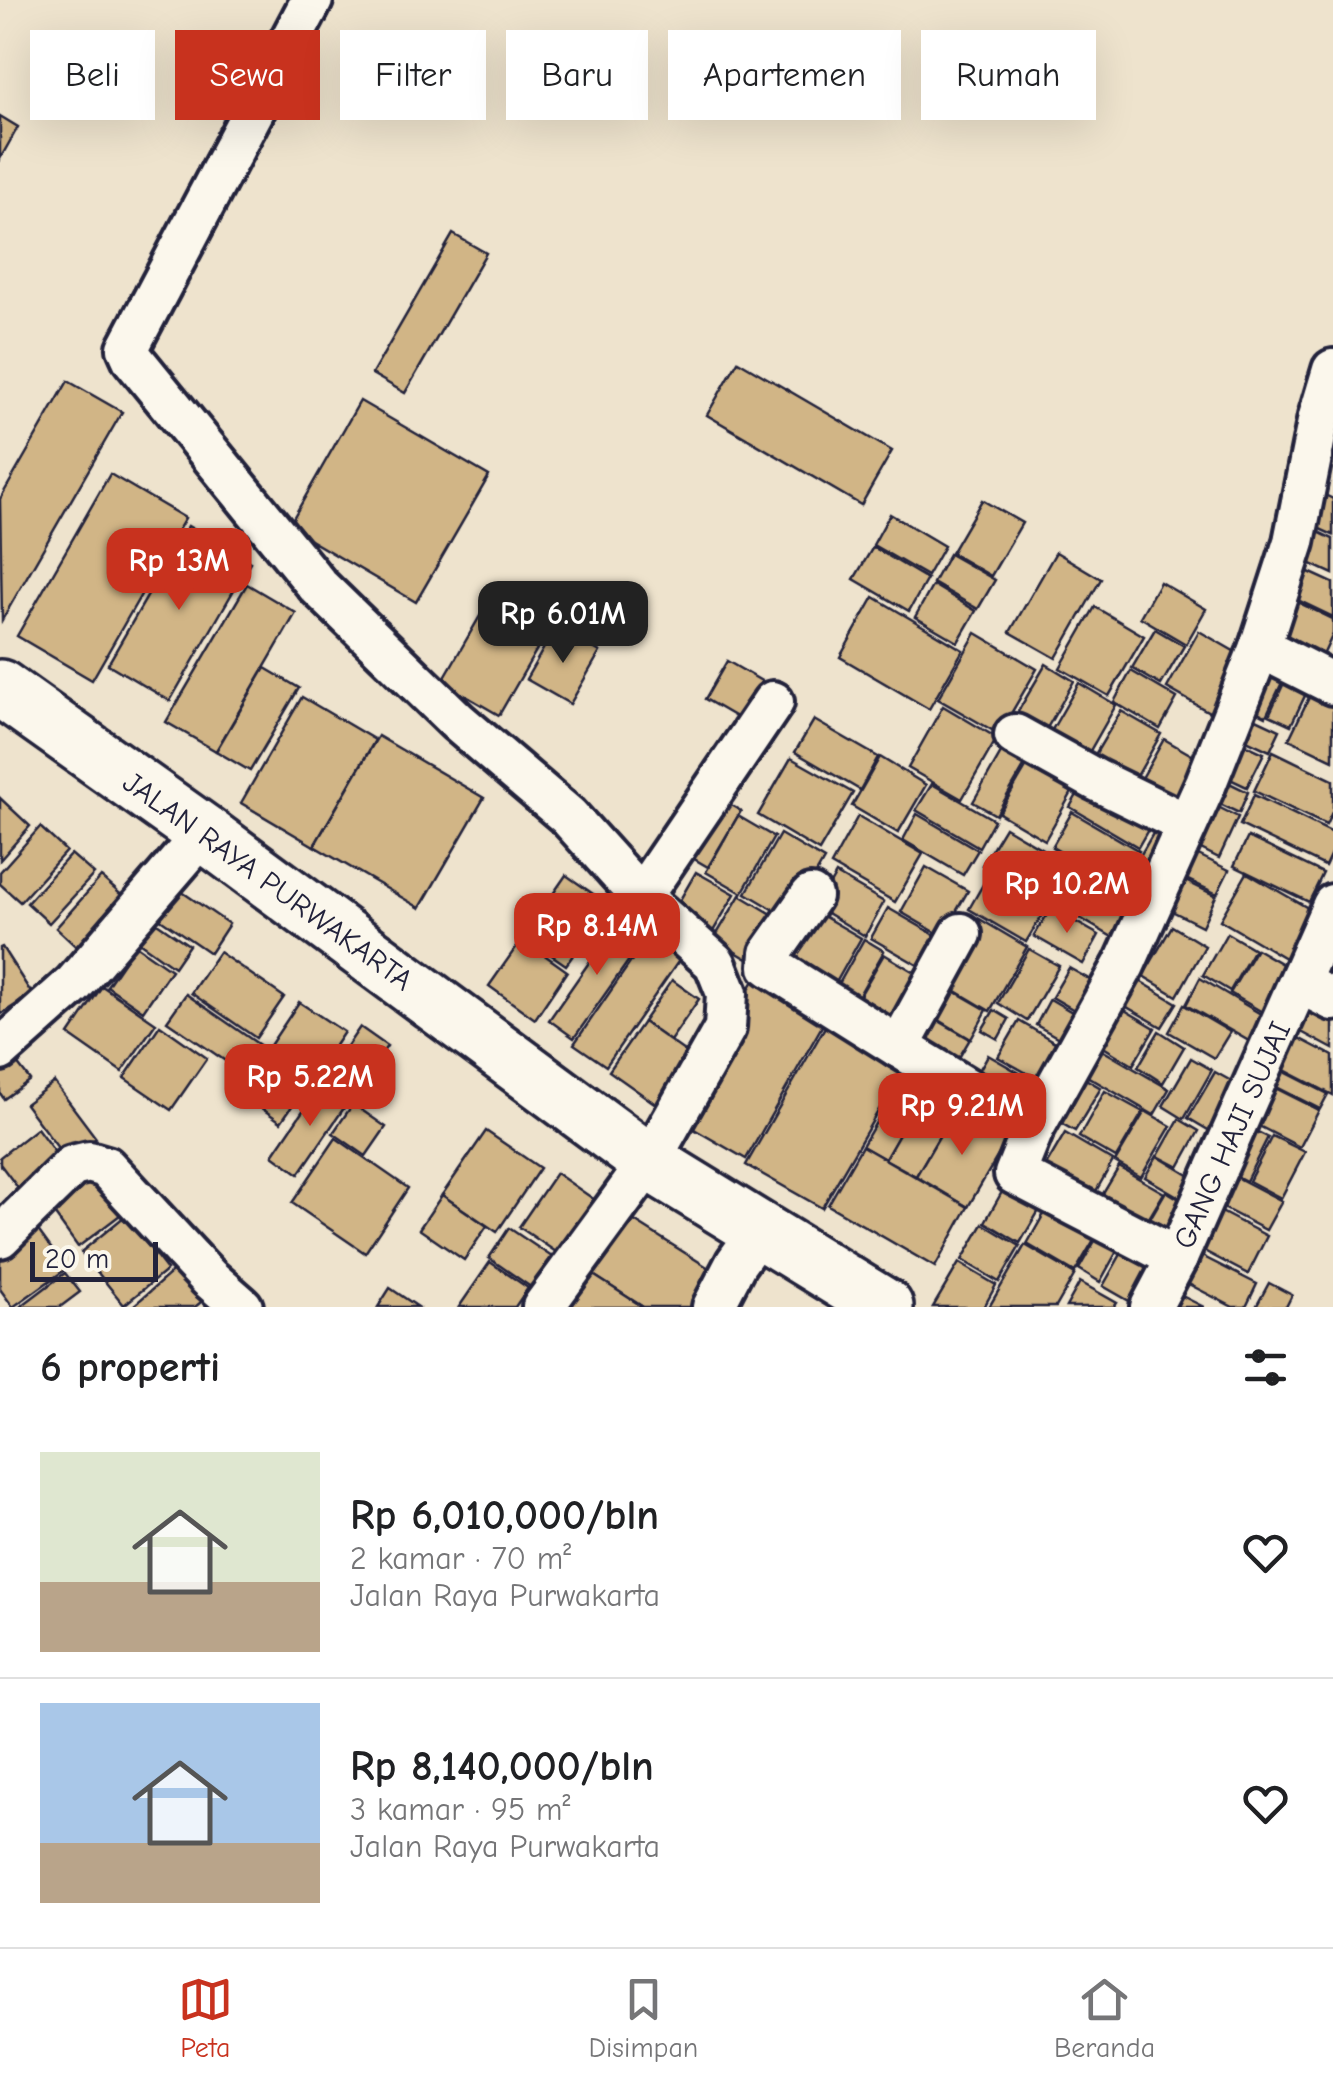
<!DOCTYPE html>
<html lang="id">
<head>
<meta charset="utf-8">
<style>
	:root { --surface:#fff; --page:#f2f2f2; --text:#202124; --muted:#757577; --line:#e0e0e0; --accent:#c8321e }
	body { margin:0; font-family:"Comic Neue",sans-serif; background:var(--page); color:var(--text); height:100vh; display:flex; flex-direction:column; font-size:38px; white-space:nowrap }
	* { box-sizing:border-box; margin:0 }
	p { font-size:32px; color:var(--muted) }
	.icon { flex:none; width:55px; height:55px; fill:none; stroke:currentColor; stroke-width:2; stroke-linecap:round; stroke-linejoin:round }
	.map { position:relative; height:1307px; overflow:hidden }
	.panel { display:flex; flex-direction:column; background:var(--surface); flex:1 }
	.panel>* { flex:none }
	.hud { position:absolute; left:30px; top:30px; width:1275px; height:90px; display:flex; gap:20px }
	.scale { position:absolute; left:30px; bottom:25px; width:128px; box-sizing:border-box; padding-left:10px; border:5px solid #22223b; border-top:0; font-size:28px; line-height:35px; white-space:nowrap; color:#22223b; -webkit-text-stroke:8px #fbf7ec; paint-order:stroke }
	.price { position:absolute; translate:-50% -85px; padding:0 22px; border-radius:20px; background:var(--accent); color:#fff; font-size:32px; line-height:65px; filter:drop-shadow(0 2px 5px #0008) }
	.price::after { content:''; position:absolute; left:50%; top:60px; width:30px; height:22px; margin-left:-15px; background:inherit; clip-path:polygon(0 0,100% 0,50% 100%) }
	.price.selected { background:#222; color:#fff }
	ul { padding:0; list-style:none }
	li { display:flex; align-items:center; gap:30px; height:250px; padding:0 40px }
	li+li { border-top:2px solid var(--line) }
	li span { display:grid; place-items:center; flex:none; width:280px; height:200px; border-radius:0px; color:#555 }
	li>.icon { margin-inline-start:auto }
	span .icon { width:120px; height:120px; fill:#fffc; stroke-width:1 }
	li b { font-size:42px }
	h2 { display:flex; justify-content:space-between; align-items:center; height:120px; padding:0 40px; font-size:42px }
	.chip { padding:0 35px; border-radius:0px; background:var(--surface); box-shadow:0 10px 40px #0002; font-size:35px; line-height:90px }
	.chip.selected { background:var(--accent); color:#fff }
	.menu { display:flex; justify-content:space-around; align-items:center; height:140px; border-top:2px solid var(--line); background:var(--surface); font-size:28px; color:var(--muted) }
	.menu a { display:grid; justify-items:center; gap:5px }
	.menu .selected { color:var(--accent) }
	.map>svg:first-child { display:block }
	.building { fill:#d1b586; stroke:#22223b; stroke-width:2.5 }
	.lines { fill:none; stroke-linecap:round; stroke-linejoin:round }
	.minor-casing { stroke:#22223b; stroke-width:48 }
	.trunk-casing { stroke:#22223b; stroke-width:62 }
	.minor { stroke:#fbf7ec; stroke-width:40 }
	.trunk { stroke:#fbf7ec; stroke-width:55 }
	.labels { text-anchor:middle; stroke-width:8; stroke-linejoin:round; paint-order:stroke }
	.street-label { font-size:30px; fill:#22223b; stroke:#fbf7ec }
</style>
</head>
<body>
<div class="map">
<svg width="1333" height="1307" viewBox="0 0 1333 1307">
	<rect width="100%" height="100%" fill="#eee3cd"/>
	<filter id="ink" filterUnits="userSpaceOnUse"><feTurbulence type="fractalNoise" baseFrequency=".01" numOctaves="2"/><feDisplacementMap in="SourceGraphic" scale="20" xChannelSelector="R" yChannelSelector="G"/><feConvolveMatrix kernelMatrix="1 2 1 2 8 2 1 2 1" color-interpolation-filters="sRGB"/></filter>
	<g filter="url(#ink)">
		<g class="building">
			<path d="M0,116L18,127L0,159Z"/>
			<path d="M453,234L486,253L405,393L372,374Z"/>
			<path d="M738,361L892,451L861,505L707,415Z"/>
			<path d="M68,381L122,412L2,620L0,499Z"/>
			<path d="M360,401L489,476L416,602L288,527Z"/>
			<path d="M110,474L185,518L92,680L17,636Z"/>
			<path d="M1325,495L1333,499V535L1311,525Z"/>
			<path d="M982,500L1022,523L991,576L951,553Z"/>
			<path d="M890,514L944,546L927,576L873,545Z"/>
			<path d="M188,526L250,562L170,701L108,664Z"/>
			<path d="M1312,529L1333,539V574L1298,558Z"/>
			<path d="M873,547L927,579L909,611L854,579Z"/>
			<path d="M1056,552L1101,579L1056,658L1010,632Z"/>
			<path d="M949,554L995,580L978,609L933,583Z"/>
			<path d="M1300,568L1333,583V617L1287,595Z"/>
			<path d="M1160,582L1206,609L1186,644L1140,617Z"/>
			<path d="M247,584L296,613L216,751L166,722Z"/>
			<path d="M933,585L976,611L958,642L915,617Z"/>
			<path d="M495,590L552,623L499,715L442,682Z"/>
			<path d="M874,597L963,650L929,709L840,657Z"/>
			<path d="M1287,597L1333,619V634L1317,668L1264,643Z"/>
			<path d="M1095,607L1144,636L1109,696L1060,668Z"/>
			<path d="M556,627L600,652L570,704L526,679Z"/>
			<path d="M1155,629L1184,646L1161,685L1132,668Z"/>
			<path d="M1199,631L1244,657L1211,713L1167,688Z"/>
			<path d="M976,633L1037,669L999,734L938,699Z"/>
			<path d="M1266,659L1288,670L1266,716L1244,705Z"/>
			<path d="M727,661L770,686L748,724L705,699Z"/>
			<path d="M1046,664L1074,681L1039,742L1010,725Z"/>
			<path d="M265,668L299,688L250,771L216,751Z"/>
			<path d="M1290,670L1312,681L1291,725L1269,715Z"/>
			<path d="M1131,671L1177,698L1160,729L1114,702Z"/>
			<path d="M1079,683L1116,705L1083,763L1045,742Z"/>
			<path d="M1316,683L1333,692V760L1289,739Z"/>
			<path d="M302,697L375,740L314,846L241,803Z"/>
			<path d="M943,706L997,738L962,799L908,768Z"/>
			<path d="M1121,711L1161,734L1128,792L1087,768Z"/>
			<path d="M1252,717L1280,730L1270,751L1242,738Z"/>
			<path d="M814,720L878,757L860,790L795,752Z"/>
			<path d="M378,736L484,798L420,908L314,846Z"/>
			<path d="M1009,739L1032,753L996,815L973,802Z"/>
			<path d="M1164,739L1209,765L1181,813L1137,787Z"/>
			<path d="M1233,739L1264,753L1247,787L1217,773Z"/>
			<path d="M1273,751L1333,780V810L1326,825L1254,791Z"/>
			<path d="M1034,754L1079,780L1045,840L999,813Z"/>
			<path d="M880,757L926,785L898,833L852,806Z"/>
			<path d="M791,758L853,793L819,851L758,815Z"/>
			<path d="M1217,777L1248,792L1239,813L1207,798Z"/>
			<path d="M1085,781L1153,821L1138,847L1070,807Z"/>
			<path d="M932,784L994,820L979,847L916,810Z"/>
			<path d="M1254,795L1333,833V849L1325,866L1240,825Z"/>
			<path d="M716,797L741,811L708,867L684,853Z"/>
			<path d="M0,798L30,826L0,860Z"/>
			<path d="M1206,801L1238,817L1219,858L1187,842Z"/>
			<path d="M1072,812L1139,851L1119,886L1052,847Z"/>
			<path d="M917,814L978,850L963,875L903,840Z"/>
			<path d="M738,816L774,837L742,893L706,872Z"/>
			<path d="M858,816L923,854L895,902L831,865Z"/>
			<path d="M1162,818L1179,828L1141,896L1123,885Z"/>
			<path d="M40,827L66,851L20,902L0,884V872Z"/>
			<path d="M1005,827L1061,860L1038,898L982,865Z"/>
			<path d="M780,834L824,860L790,919L746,893Z"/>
			<path d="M1248,837L1323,873L1309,902L1234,866Z"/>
			<path d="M1182,847L1229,870L1217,894L1171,872Z"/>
			<path d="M71,854L94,874L49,923L27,903Z"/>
			<path d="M926,867L968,891L942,936L901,912Z"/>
			<path d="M1078,871L1144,910L1124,944L1058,905Z"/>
			<path d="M696,872L735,894L708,940L670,917Z"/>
			<path d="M1247,873L1313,911L1285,958L1220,920Z"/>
			<path d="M836,874L884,902L865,936L817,907Z"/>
			<path d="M989,874L1047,907L1026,942L969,909Z"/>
			<path d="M566,875L609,905L566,965L524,936Z"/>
			<path d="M1175,876L1216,896L1202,926L1160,905Z"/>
			<path d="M101,877L134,906L87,957L56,928Z"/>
			<path d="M172,885L229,924L210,953L153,914Z"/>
			<path d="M740,895L787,923L761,967L714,939Z"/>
			<path d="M888,908L940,938L923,968L871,938Z"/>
			<path d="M1051,908L1099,935L1083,964L1034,936Z"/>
			<path d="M811,909L861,938L829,995L778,966Z"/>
			<path d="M620,918L646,936L574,1038L549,1020Z"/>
			<path d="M978,918L1027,947L990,1011L941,982Z"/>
			<path d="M151,919L189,945L174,967L136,940Z"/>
			<path d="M1172,926L1205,946L1177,996L1143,976Z"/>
			<path d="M1227,933L1254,949L1230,991L1203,975Z"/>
			<path d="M648,937L680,959L606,1066L574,1044Z"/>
			<path d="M522,939L567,971L535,1019L489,986Z"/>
			<path d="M864,939L884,951L851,1009L831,998Z"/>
			<path d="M135,945L171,970L143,1011L107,986Z"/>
			<path d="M2,947L32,994L0,1015V948Z"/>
			<path d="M1029,949L1059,966L1027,1021L998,1003Z"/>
			<path d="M1256,949L1289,968L1264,1013L1230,993Z"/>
			<path d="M219,952L284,997L256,1038L191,993Z"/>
			<path d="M884,954L929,981L897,1036L852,1009Z"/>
			<path d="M1069,968L1105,988L1088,1018L1052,997Z"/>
			<path d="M1128,974L1177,1003L1162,1027L1113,999Z"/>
			<path d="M756,977L826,1019L746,1159L675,1118Z"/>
			<path d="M1200,978L1264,1016L1249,1041L1186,1005Z"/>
			<path d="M672,980L699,999L670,1041L643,1022Z"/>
			<path d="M940,983L987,1010L971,1039L924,1011Z"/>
			<path d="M102,986L156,1023L122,1072L69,1035Z"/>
			<path d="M1312,992L1333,1003V1049L1294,1028Z"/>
			<path d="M186,994L261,1046L243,1073L167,1021Z"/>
			<path d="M1050,999L1087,1021L1073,1046L1036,1025Z"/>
			<path d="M299,1002L344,1032L311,1081L267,1050Z"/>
			<path d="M1184,1005L1230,1032L1214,1058L1169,1032Z"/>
			<path d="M1118,1006L1155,1028L1133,1065L1097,1043Z"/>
			<path d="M994,1010L1009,1019L998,1039L982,1030Z"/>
			<path d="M925,1013L970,1039L950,1073L905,1047Z"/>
			<path d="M829,1020L905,1065L822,1208L746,1165Z"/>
			<path d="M1019,1021L1070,1051L1050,1086L998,1057Z"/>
			<path d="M643,1022L694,1058L660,1107L609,1071Z"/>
			<path d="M160,1025L207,1058L171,1110L124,1078Z"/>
			<path d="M360,1027L387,1046L351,1099L324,1080Z"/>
			<path d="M1159,1031L1184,1047L1163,1083L1138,1067Z"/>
			<path d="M1287,1032L1333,1056V1095L1271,1063Z"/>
			<path d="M1095,1046L1169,1089L1154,1115L1080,1072Z"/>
			<path d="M264,1052L308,1083L281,1122L237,1091Z"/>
			<path d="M10,1054L30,1080L4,1099L0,1093V1062Z"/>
			<path d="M988,1055L1042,1086L1024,1117L970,1086Z"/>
			<path d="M1191,1058L1212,1070L1184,1119L1163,1106Z"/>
			<path d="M1271,1065L1328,1094L1320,1109L1263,1080Z"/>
			<path d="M1215,1072L1242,1087L1215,1134L1188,1118Z"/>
			<path d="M1077,1074L1101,1088L1075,1131L1052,1118Z"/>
			<path d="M902,1078L924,1091L885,1159L862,1146Z"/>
			<path d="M54,1082L96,1138L67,1160L25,1104Z"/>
			<path d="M321,1084L348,1102L299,1174L273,1155Z"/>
			<path d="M1271,1086L1319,1110L1300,1147L1253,1123Z"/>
			<path d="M924,1091L955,1109L916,1176L885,1159Z"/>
			<path d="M1105,1091L1143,1112L1116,1158L1079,1137Z"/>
			<path d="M353,1104L386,1127L366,1156L333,1133Z"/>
			<path d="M955,1109L1007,1140L968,1207L916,1176Z"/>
			<path d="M1145,1111L1171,1126L1141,1177L1115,1162Z"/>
			<path d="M1179,1119L1199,1131L1179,1167L1158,1156Z"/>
			<path d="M1247,1127L1268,1137L1246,1181L1225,1170Z"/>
			<path d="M37,1128L59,1158L18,1188L0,1164V1157Z"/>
			<path d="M486,1131L540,1168L497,1232L442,1195Z"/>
			<path d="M1065,1133L1113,1161L1087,1207L1038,1179Z"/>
			<path d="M1272,1136L1305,1152L1281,1198L1249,1181Z"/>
			<path d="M336,1138L408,1188L365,1253L292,1203Z"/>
			<path d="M862,1146L968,1207L935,1267L828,1205Z"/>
			<path d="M1157,1156L1200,1182L1188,1202L1145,1177Z"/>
			<path d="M1119,1167L1164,1193L1140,1233L1095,1207Z"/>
			<path d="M1221,1169L1282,1201L1266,1230L1206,1199Z"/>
			<path d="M88,1173L120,1215L78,1247L47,1204Z"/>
			<path d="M556,1173L605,1207L568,1260L519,1227Z"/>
			<path d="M1011,1176L1047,1197L1020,1243L985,1222Z"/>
			<path d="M1166,1191L1191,1206L1167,1249L1141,1234Z"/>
			<path d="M442,1195L487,1226L464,1260L419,1229Z"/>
			<path d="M1206,1204L1267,1236L1248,1274L1187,1242Z"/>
			<path d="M1049,1205L1098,1233L1075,1272L1027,1244Z"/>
			<path d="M617,1210L723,1277L705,1307H643L581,1267Z"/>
			<path d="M125,1216L167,1270L124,1305L81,1252Z"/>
			<path d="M32,1222L66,1269L13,1307L0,1289V1246Z"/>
			<path d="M983,1224L1020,1246L999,1282L962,1260Z"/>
			<path d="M509,1228L555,1259L535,1290L489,1258Z"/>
			<path d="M1100,1232L1121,1244L1100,1282L1079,1269Z"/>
			<path d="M1129,1240L1164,1261L1138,1306L1103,1286Z"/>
			<path d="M1025,1245L1075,1274L1056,1307H989Z"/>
			<path d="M1190,1250L1257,1284L1246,1307H1233L1175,1277Z"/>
			<path d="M490,1262L528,1288L515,1307H459Z"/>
			<path d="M959,1263L996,1285L984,1307H933Z"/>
			<path d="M179,1266L206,1298L195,1307H132Z"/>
			<path d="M581,1267L643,1307H556Z"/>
			<path d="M65,1273L80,1292L60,1307H20Z"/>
			<path d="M1080,1282L1117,1303L1114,1307H1066Z"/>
			<path d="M1269,1283L1292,1295L1286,1307H1256Z"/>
			<path d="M390,1288L418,1307H378Z"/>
			<path d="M1168,1289L1204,1307H1159Z"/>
		</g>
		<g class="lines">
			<g class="minor-casing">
				<g id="minor">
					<path d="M312,0L128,348L133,359L318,586L458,722L568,816L641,897L715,963L727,993L725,1028L649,1162L543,1307"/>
					<path d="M1260,647L1333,684"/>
					<path d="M1015,735L1096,780L1186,824"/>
					<path d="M811,896L771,953L770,966L899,1047"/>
					<path d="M641,897L773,702"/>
					<path d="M961,934L899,1047L1033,1129"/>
					<path d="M1300,983L1333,1000"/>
					<path d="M0,1050L74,984L204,833"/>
					<path d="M0,1237L72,1166L89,1162L106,1167L209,1278L242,1307"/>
					<path d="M1177,1258L1015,1174L1033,1129L1124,965L1206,783L1260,647L1294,542L1319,417L1333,370"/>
					<path d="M713,1307L736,1263L761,1228"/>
					<path d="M1151,1307L1177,1258L1333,905"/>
				</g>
			</g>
			<g class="trunk-casing">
				<path id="trunk" d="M0,688L204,833L649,1162L885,1307"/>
			</g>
			<use href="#minor" class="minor"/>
			<use href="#trunk" class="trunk"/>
		</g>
	</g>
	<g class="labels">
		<g class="street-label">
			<text transform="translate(268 881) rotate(36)" y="10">JALAN RAYA PURWAKARTA</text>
			<text transform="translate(1232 1135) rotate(-66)" y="10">GANG HAJI SUJAI</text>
		</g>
	</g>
</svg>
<div class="scale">20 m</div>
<b class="price" style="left:179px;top:613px">Rp 13M</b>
<b class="price selected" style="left:563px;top:666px">Rp 6.01M</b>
<b class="price" style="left:1067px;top:936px">Rp 10.2M</b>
<b class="price" style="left:597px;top:978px">Rp 8.14M</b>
<b class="price" style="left:310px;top:1129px">Rp 5.22M</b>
<b class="price" style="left:962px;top:1158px">Rp 9.21M</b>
<div class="hud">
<a class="chip">Beli</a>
<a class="chip selected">Sewa</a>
<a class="chip">Filter</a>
<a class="chip">Baru</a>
<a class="chip">Apartemen</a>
<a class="chip">Rumah</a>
</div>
</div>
<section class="panel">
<h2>6 properti<svg class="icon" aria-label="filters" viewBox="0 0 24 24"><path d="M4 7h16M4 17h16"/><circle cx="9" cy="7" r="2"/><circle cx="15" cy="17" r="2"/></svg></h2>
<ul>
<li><span style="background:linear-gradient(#dfe7d0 65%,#b9a48a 0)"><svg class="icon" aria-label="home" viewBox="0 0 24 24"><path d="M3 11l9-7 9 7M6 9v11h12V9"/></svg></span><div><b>Rp 6,010,000/bln</b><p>2 kamar · 70 m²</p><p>Jalan Raya Purwakarta</p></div><svg class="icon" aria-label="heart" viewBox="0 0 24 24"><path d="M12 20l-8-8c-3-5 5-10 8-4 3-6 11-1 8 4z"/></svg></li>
<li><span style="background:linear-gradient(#a9c7e8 70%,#b9a48a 0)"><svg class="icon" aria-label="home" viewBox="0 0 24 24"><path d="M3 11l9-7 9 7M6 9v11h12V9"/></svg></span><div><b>Rp 8,140,000/bln</b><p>3 kamar · 95 m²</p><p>Jalan Raya Purwakarta</p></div><svg class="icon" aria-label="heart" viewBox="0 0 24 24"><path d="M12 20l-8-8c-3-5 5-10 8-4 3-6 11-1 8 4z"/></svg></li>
</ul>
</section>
<nav class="menu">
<a class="selected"><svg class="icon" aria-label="map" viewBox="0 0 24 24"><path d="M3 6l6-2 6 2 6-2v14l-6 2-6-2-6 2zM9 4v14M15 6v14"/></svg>Peta</a>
<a><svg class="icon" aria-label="saved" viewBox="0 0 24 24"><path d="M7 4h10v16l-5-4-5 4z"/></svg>Disimpan</a>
<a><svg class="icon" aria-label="home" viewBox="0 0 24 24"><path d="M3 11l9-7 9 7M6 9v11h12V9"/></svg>Beranda</a>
</nav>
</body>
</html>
